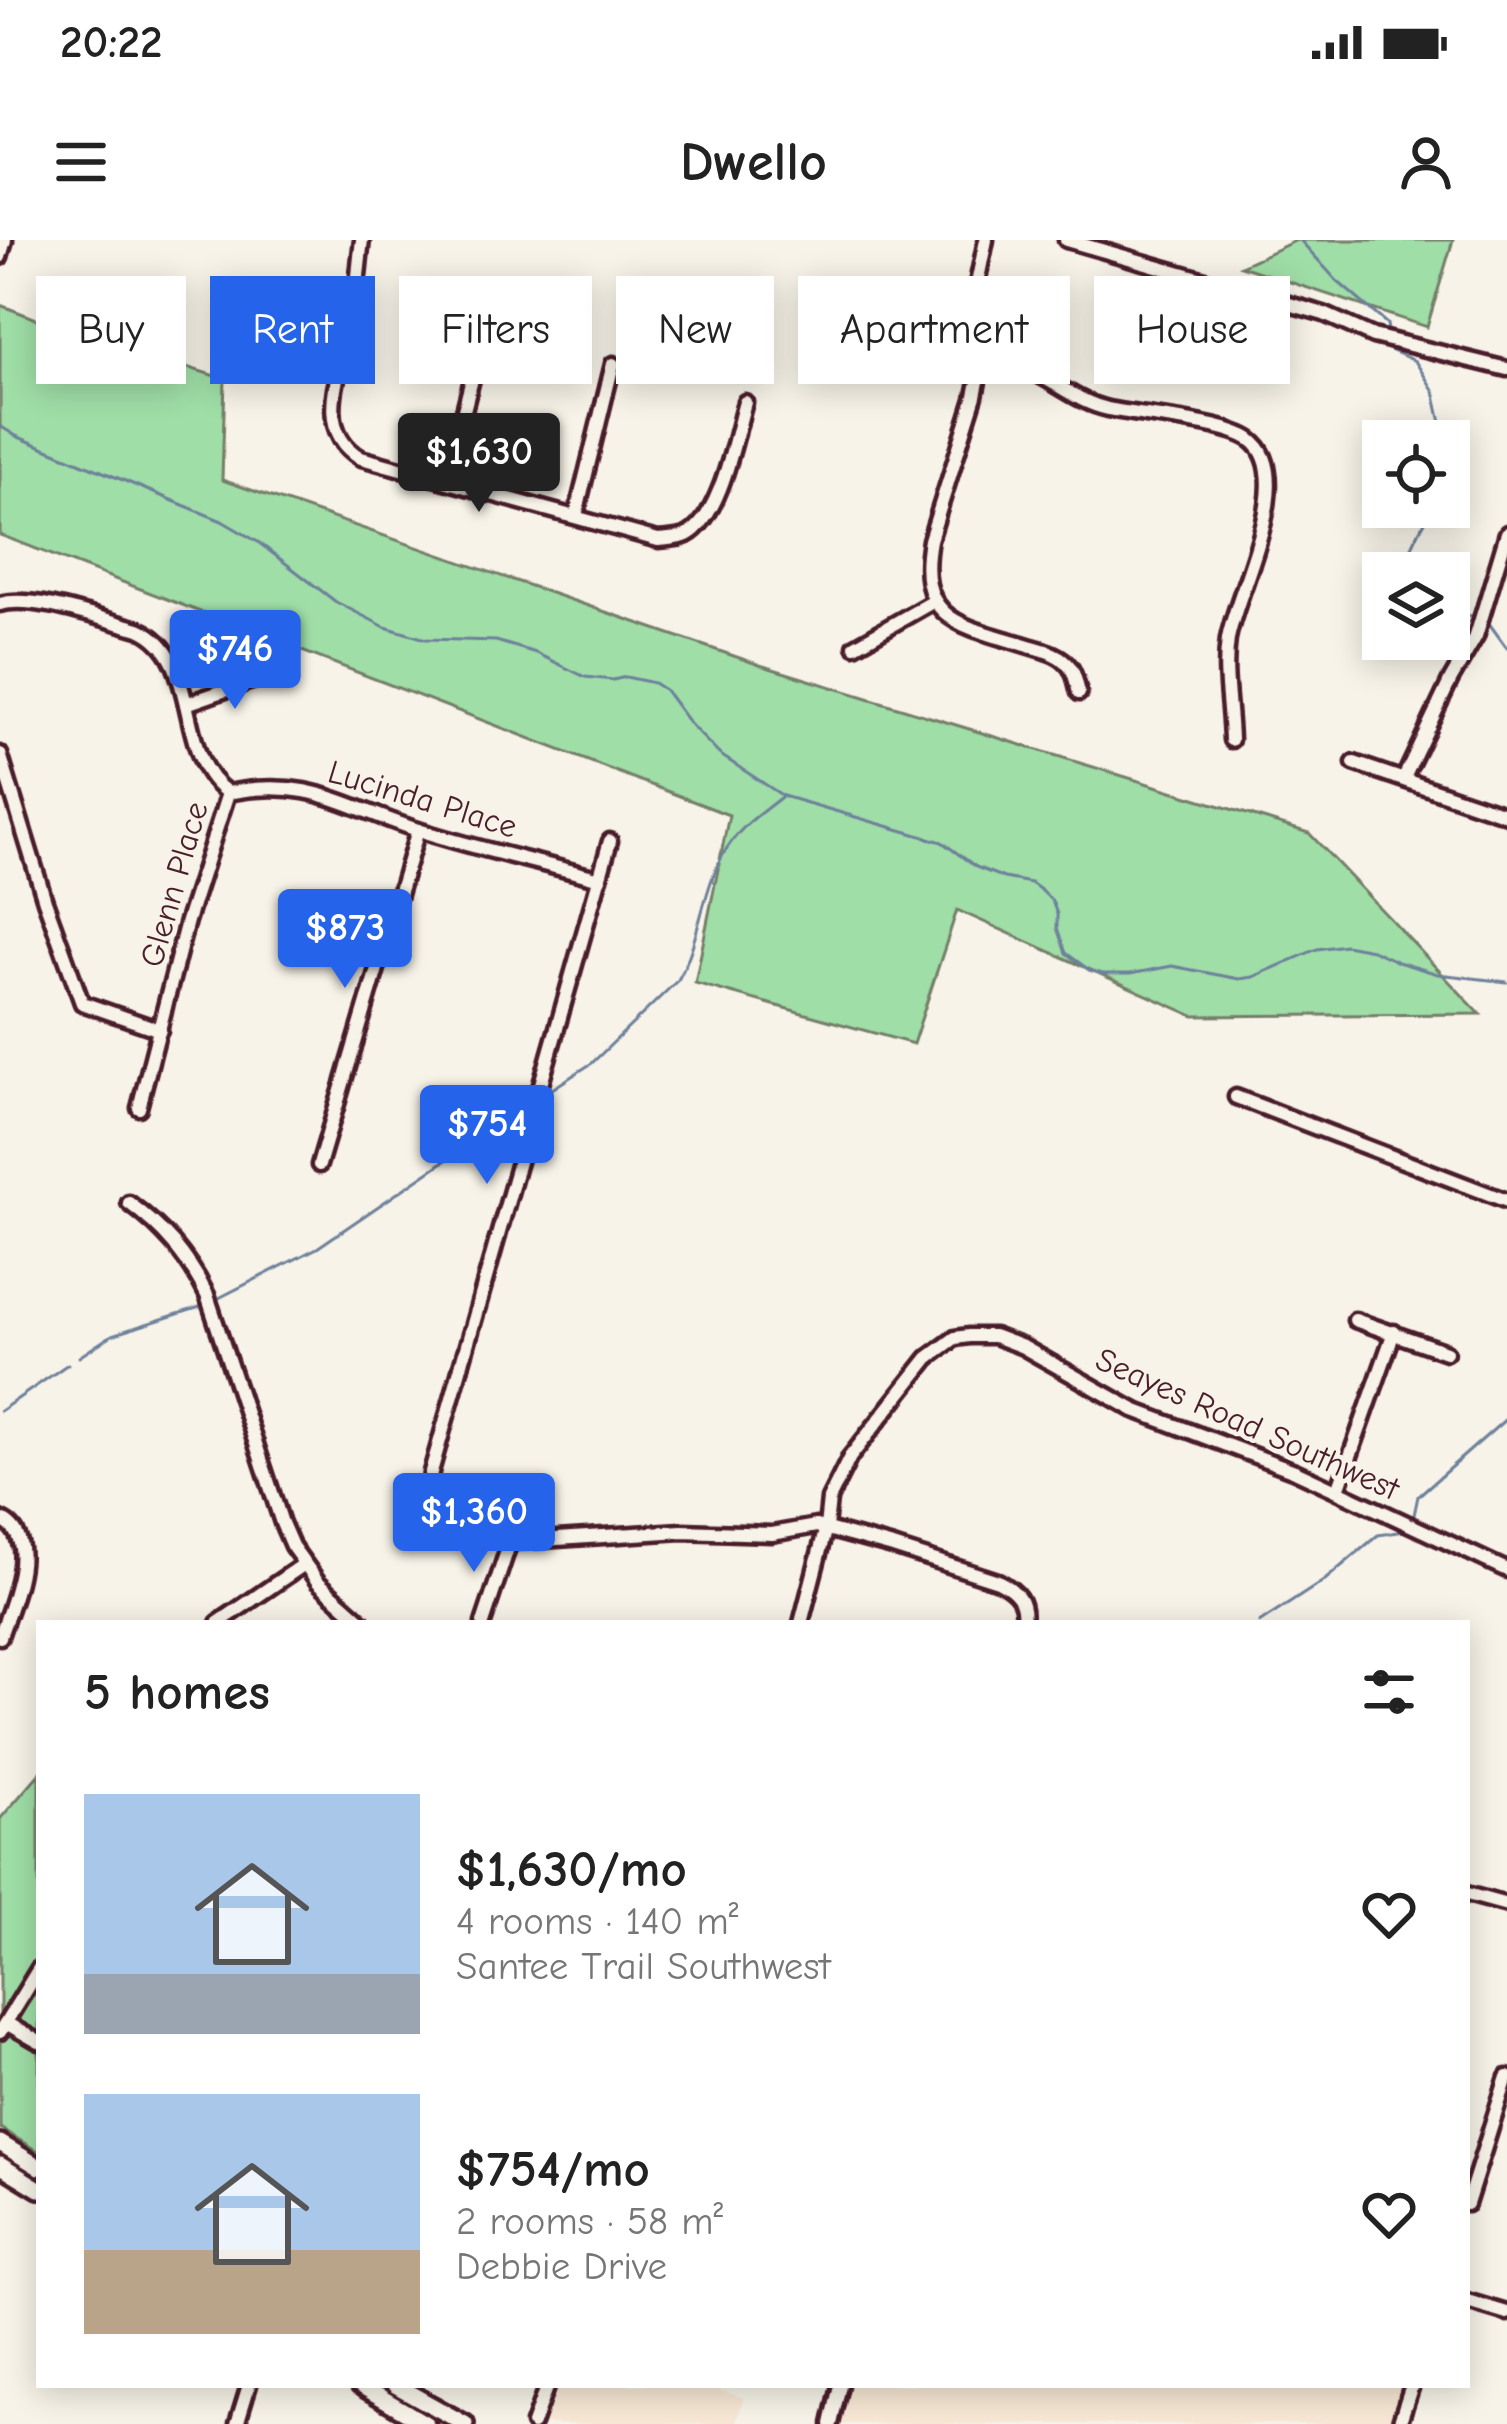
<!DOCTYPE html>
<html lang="en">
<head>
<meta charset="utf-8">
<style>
	:root { --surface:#fff; --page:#f2f2f2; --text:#222; --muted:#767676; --accent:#2563eb }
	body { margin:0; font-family:"Comic Neue",sans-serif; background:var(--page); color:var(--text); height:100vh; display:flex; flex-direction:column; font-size:45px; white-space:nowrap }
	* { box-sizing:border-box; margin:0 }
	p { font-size:39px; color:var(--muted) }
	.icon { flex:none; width:66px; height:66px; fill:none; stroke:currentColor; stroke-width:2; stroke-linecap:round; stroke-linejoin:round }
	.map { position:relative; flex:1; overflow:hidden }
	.drawer { position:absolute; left:36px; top:1380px; width:1434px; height:768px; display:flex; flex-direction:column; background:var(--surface); border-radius:0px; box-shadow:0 6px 30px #0003 }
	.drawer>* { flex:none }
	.banner { position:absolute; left:36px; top:36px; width:1437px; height:108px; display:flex; gap:24px }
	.fabs { position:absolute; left:1362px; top:180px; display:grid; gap:24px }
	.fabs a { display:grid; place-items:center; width:108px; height:108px; border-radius:0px; background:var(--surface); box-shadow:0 6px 30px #0003; font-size:60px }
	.price { position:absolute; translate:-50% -102px; padding:0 27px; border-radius:12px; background:var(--accent); color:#fff; font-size:39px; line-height:78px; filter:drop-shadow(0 3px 6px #0008) }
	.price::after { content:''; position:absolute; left:50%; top:72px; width:36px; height:27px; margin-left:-18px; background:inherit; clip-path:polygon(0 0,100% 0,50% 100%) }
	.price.current { background:#222; color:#fff }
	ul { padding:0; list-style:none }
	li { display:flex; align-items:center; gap:36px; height:300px; padding:0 48px }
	li span { display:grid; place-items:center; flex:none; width:336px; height:240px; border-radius:0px; color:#555 }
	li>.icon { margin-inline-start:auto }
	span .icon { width:144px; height:144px; fill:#fffc; stroke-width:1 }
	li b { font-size:51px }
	h2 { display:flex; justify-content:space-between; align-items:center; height:144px; padding:0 48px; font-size:51px }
	.pill { padding:0 42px; border-radius:0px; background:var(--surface); box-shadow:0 6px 30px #0003; font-size:42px; line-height:108px }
	.pill.current { background:var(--accent); color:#fff }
	.status { display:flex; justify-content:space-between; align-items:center; height:84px; padding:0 60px; background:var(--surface); direction:ltr }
	.status svg { height:33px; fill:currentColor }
	header { display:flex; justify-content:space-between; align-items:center; height:156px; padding:0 48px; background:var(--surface); font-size:54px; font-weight:700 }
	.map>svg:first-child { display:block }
	.built { fill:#f7e7d4 }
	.green { fill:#9fdea7; stroke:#747e69; stroke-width:3 }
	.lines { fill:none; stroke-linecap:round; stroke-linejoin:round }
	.stream { stroke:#6e819b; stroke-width:3 }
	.minor-casing { stroke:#4a1f2b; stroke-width:21 }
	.major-casing { stroke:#4a1f2b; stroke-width:24 }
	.minor { stroke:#f7f3e8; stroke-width:12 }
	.major { stroke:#f7f3e8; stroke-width:15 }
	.labels { text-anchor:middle; stroke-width:9; stroke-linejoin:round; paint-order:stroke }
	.street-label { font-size:33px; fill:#4a1f2b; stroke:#f7f3e8 }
</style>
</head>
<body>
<div class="status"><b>20:22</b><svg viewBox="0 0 49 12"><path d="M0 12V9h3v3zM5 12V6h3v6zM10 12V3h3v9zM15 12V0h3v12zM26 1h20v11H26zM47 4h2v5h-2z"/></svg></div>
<header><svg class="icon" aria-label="menu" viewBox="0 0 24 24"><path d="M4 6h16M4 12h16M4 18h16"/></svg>Dwello<svg class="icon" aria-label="person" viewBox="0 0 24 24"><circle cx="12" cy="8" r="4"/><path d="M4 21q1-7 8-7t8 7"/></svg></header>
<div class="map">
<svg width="1507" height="2184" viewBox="0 0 1507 2184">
	<rect width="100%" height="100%" fill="#f7f3e8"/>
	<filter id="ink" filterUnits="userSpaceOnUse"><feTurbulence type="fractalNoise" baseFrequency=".00833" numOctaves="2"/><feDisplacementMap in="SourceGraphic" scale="24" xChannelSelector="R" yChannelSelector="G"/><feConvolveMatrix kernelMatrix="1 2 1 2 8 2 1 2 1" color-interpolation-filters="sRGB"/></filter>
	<g filter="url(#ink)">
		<g class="built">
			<path d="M556,2145H702L744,2158L735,2184H545Z"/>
			<path d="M841,2145H1417L1406,2184H830Z"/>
		</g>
		<g class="green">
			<path d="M1297,0H1453L1427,87L1241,26Z"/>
			<path d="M0,65L55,86L225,139L222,240L760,425L1309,593L1480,774L1194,776L957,670L913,804L695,743L729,575L0,295Z"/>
			<path d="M39,1534V1912L0,1888V1579Z"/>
		</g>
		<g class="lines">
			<g class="stream">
				<path d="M1300,0L1337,41L1387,84L1388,91"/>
				<path d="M1383,107L1415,121L1434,151L1445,201"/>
				<path d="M0,186L16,196L222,281L258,302L336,362L385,387L426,399L496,401L536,413L585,437L613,440L626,437L654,443L665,450L690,484L719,514L783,556L942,602L976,627L1004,638L1031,643L1042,651L1052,661L1057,674V688L1066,713L1089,730L1103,734H1130L1172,726L1239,739L1253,737L1317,709L1345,705L1372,710L1398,722L1438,734L1507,742"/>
				<path d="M1408,333C1407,306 1421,290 1433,267"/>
				<path d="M1449,379L1475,375"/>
				<path d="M1488,382L1507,408"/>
				<path d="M546,853L592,823L678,740C702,697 702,640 732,601C745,583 764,571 781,557"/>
				<path d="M496,886L522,868"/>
				<path d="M217,1059L317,1008L490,890"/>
				<path d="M79,1117L112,1095L203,1066"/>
				<path d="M0,1171L68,1124"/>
				<path d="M1414,1275L1418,1256L1507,1178"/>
				<path d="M1259,1383L1325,1340L1378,1295L1405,1291"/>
			</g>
			<g class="minor-casing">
				<g id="minor">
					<path d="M362,0C358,29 357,58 351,86C342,130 311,188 361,218L658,300C667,299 679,299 687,295C721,277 735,197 745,162"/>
					<path d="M986,0L973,63L981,127L975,156L930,300C915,383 964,386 1029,406C1043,410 1061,414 1070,427C1075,434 1077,445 1079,453"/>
					<path d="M1066,0L1324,74L1373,96L1507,129"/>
					<path d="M0,17L5,0"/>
					<path d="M981,127C998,126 1019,126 1035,133C1060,145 1080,163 1108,169C1142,176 1226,182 1251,200C1299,236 1236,352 1228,399C1223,434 1230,465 1231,500"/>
					<path d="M446,241L484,92"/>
					<path d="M576,275L613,124"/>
					<path d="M0,364C33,354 104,380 139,389C203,417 173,517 228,553"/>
					<path d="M855,406L934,361"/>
					<path d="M186,464L269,435"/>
					<path d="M0,514L45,661L82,763L160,790"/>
					<path d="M1354,523L1507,575"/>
					<path d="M1404,538L1451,439L1476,396L1507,293"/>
					<path d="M228,553C308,536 346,567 418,590C477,609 539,622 600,639"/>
					<path d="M1236,857L1507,961"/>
					<path d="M139,868L187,681L228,553"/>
					<path d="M319,925L418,590"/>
					<path d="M129,963C163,988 188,1016 207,1055L282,1283L292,1306L318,1342L364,1383"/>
					<path d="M1355,1080L1446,1112"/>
					<path d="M1338,1250L1394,1092"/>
					<path d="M0,1279C43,1298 10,1364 0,1397"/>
					<path d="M510,1302C499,1249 423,1294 431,1232L610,601"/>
					<path d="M510,1302L682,1291L772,1294L816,1286L893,1307L998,1341C1017,1351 1026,1361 1023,1383"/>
					<path d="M218,1383L303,1325"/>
					<path d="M483,1383L510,1302"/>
					<path d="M801,1383L826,1287L829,1259L850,1217L928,1118L955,1098L969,1096H994L1023,1107L1134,1170L1295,1231L1507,1330"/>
					<path d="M1467,1654L1507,1665"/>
					<path d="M6,1783L39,1802"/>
					<path d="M0,1792L39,1728"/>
					<path d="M1467,1964L1507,1837"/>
					<path d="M1467,2061L1507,2073"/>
					<path d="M237,2184L249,2145"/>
					<path d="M533,2184L547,2145"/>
					<path d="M831,2184L840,2145"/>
					<path d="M1399,2184L1412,2145"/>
				</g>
			</g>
			<g class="major-casing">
				<g id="major">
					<path d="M0,1903L39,1927"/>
					<path d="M0,1925L39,1949"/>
					<path d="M360,2145L426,2184"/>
					<path d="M395,2145L465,2184"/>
				</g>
			</g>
			<use href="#minor" class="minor"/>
			<use href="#major" class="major"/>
		</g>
	</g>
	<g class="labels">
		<g class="street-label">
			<text transform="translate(423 558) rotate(17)" y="12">Lucinda Place</text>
			<text transform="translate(173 644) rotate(-74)" y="12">Glenn Place</text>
			<text transform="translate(1248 1183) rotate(24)" y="12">Seayes Road Southwest</text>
		</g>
	</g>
</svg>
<div class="fabs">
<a><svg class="icon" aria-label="locate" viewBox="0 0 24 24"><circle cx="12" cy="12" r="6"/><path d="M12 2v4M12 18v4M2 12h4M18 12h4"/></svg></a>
<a><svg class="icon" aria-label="layers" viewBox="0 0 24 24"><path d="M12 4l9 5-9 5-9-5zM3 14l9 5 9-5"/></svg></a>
</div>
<b class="price current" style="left:479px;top:275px">$1,630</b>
<b class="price" style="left:235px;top:472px">$746</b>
<b class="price" style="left:345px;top:751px">$873</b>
<b class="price" style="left:487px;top:947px">$754</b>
<b class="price" style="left:474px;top:1335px">$1,360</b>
<div class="banner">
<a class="pill">Buy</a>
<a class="pill current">Rent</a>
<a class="pill">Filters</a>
<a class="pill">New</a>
<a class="pill">Apartment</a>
<a class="pill">House</a>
</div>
<section class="drawer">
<h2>5 homes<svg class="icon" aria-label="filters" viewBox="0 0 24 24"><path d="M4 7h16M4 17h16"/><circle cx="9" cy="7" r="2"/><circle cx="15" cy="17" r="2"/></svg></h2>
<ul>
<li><span style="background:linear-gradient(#a9c7e8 75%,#9aa5b1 0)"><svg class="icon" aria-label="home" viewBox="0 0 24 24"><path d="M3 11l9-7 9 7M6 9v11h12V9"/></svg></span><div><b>$1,630/mo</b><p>4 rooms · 140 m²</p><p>Santee Trail Southwest</p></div><svg class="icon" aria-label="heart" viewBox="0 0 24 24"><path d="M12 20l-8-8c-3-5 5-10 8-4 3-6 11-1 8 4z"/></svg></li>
<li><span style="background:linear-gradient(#a9c7e8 65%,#b9a48a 0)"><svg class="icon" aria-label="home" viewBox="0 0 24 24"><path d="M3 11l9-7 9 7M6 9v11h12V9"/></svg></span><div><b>$754/mo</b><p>2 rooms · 58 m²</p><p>Debbie Drive</p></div><svg class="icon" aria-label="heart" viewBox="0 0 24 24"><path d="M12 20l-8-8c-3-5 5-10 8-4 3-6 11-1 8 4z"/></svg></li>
</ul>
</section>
</div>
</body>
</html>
